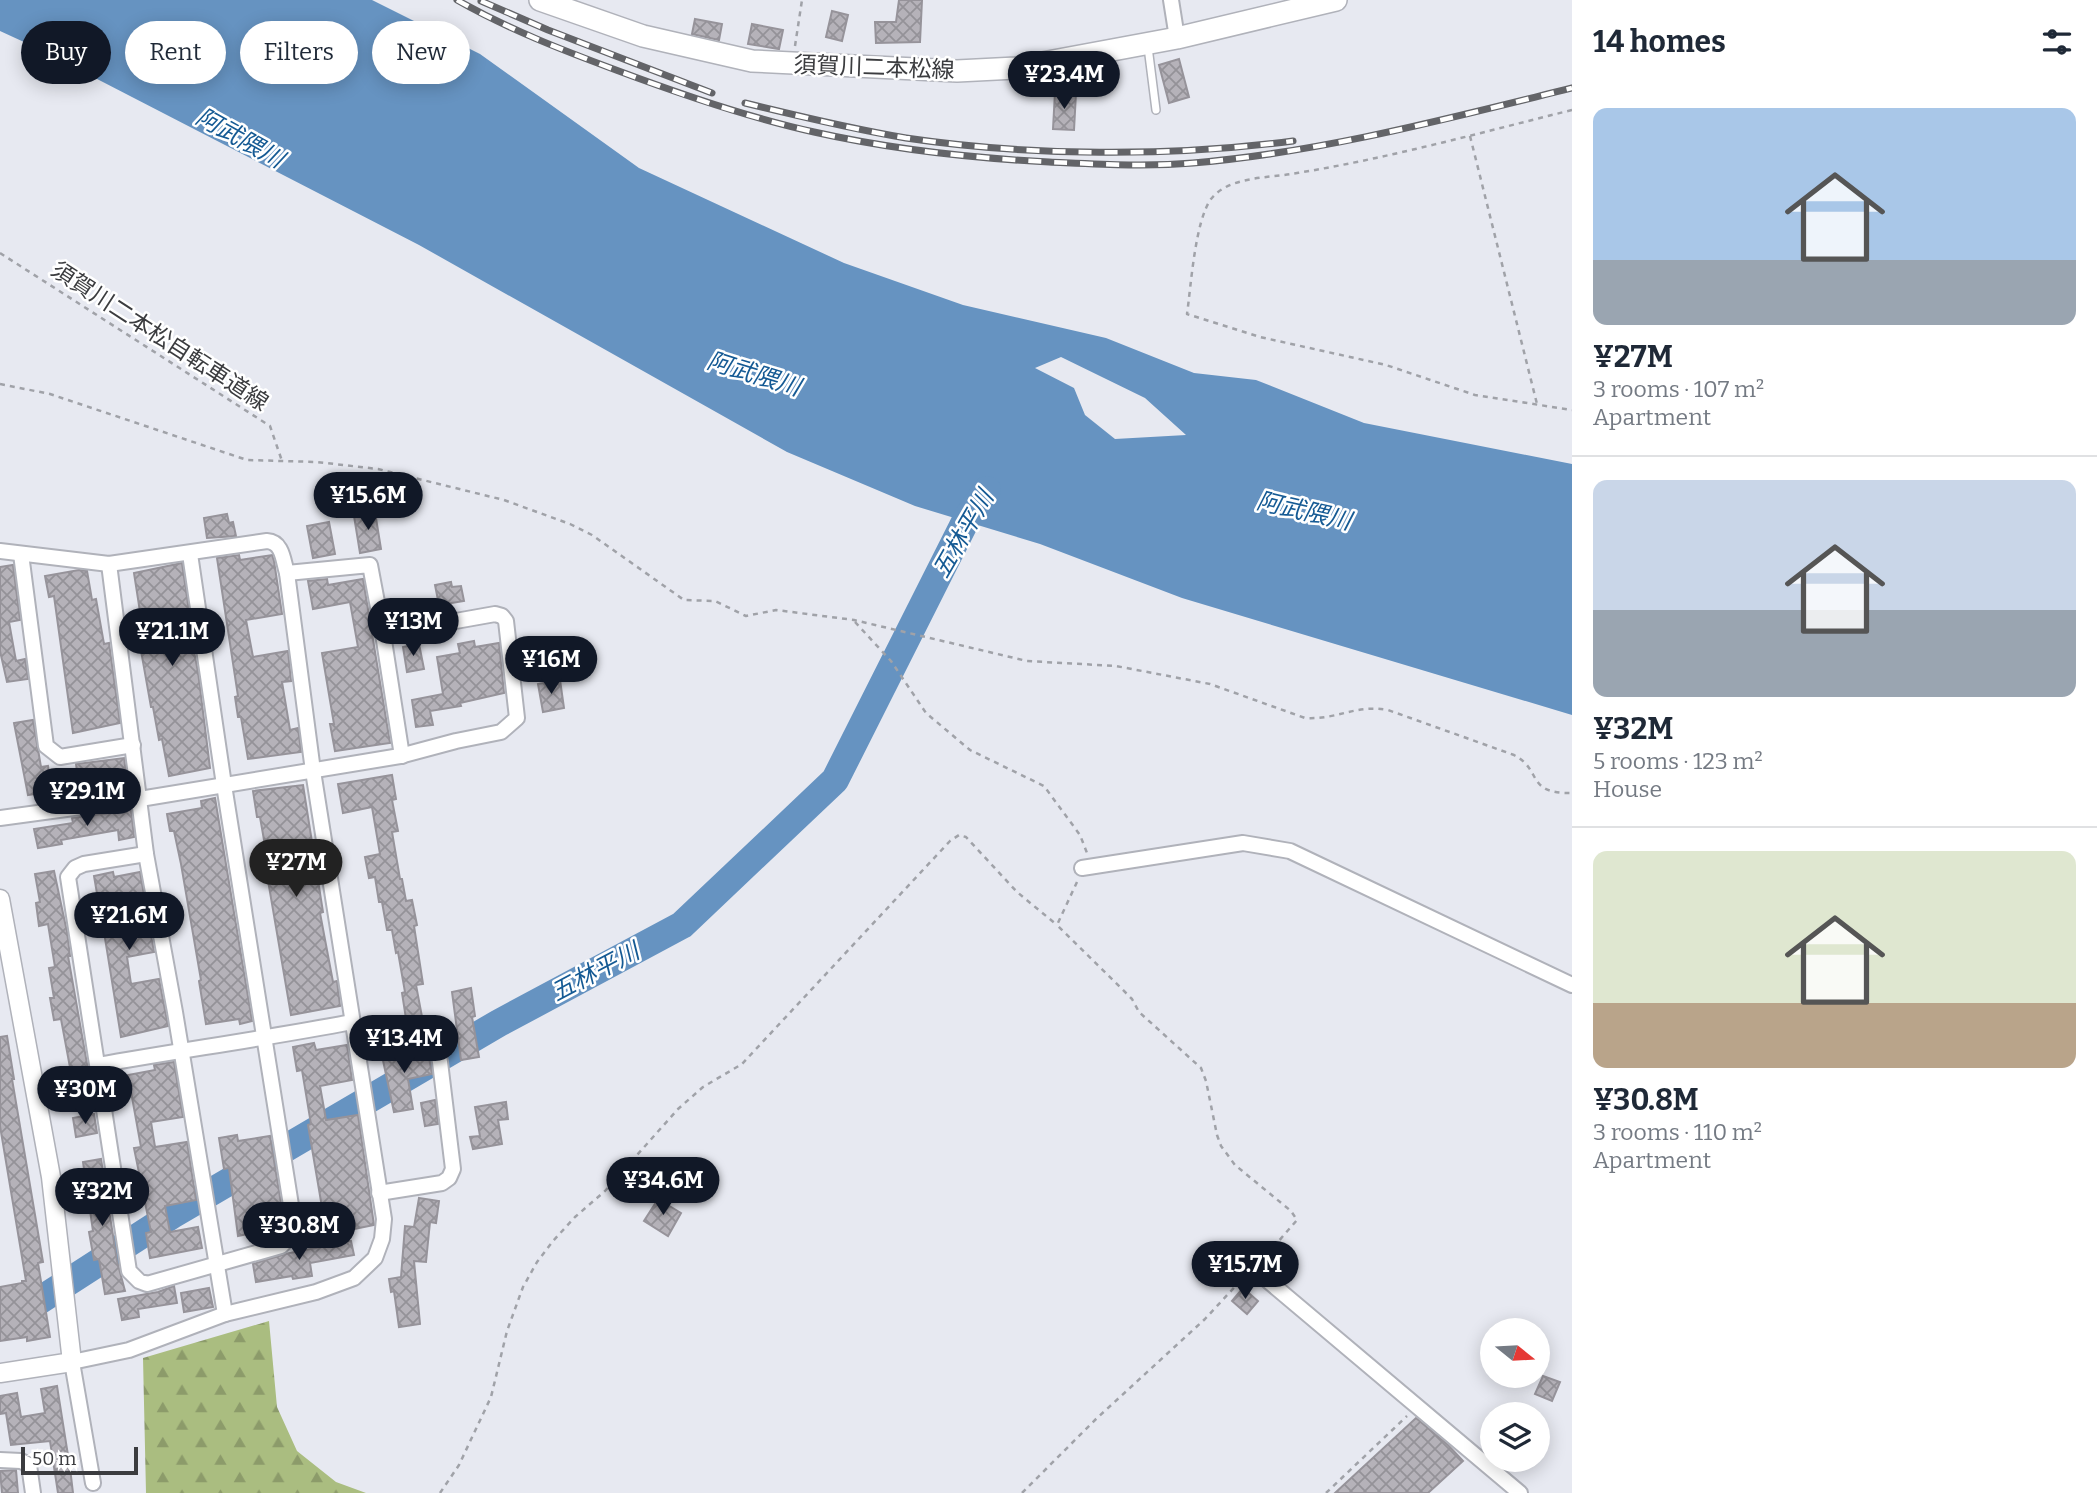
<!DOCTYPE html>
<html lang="en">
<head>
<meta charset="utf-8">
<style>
	:root { --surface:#fff; --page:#f2f2f3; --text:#1f2937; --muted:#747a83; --line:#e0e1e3; --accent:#111827 }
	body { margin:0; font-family:Bitter,"Noto Sans JP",serif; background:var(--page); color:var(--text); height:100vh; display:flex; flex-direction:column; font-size:26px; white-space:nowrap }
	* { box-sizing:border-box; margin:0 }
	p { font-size:23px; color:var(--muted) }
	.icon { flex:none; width:38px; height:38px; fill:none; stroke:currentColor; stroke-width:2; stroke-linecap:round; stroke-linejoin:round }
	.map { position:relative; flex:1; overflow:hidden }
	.panel { display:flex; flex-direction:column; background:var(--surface); width:525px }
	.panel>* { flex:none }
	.banner { position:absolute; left:21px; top:21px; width:665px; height:63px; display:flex; gap:14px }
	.needle { width:46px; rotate:108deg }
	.fabs { position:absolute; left:1480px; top:1318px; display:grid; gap:14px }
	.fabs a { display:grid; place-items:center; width:70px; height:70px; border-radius:50%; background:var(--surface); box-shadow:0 4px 18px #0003; font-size:35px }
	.scale { position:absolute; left:21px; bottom:18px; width:117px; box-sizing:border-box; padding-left:7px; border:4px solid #3b3c3f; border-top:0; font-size:19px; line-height:24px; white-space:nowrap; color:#3b3c3f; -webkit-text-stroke:5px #fff; paint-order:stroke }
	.price { position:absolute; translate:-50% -60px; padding:0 16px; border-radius:24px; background:var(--accent); color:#fff; font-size:23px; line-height:46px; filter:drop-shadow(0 2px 4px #0008) }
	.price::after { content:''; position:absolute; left:50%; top:42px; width:21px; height:16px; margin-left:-10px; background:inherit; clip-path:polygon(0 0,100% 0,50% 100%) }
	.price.current { background:#222; color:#fff }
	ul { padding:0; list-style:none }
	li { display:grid; align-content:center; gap:14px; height:371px; padding:0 21px }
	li+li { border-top:2px solid var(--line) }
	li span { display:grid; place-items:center; height:217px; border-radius:14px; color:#555 }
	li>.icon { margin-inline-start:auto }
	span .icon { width:126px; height:126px; fill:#fffc; stroke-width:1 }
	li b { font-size:30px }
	h2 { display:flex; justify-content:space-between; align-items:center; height:84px; padding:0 21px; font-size:30px }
	.tag { padding:0 24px; border-radius:32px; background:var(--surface); box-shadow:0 4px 18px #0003; font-size:24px; line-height:63px }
	.tag.current { background:var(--accent); color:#fff }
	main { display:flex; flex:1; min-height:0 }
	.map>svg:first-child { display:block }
	.forest { fill:url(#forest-firs) }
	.water { fill:#6693c1; fill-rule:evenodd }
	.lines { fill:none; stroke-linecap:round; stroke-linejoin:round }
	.river { stroke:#6693c1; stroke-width:28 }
	.building { fill:url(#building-cross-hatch); stroke:#96939a; stroke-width:2 }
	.service-casing { stroke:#b0b2ba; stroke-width:10 }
	.minor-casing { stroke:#b0b2ba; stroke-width:18 }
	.tertiary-casing { stroke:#b0b2ba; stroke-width:21 }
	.secondary-casing { stroke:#b0b2ba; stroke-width:24 }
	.path { stroke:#a0a2a8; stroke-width:2.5; stroke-dasharray:5 5; stroke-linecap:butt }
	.service { stroke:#fff; stroke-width:7 }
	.minor { stroke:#fff; stroke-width:14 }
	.tertiary { stroke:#fff; stroke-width:18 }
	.secondary { stroke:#fff; stroke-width:21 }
	.rail-casing { stroke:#636468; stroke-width:7 }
	.rail { stroke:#fff; stroke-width:4.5; stroke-dasharray:13; stroke-linecap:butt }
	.labels { text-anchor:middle; stroke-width:5; stroke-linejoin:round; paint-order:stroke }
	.street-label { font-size:23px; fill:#3b3c3f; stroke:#fff }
	.water-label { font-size:24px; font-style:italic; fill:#155a94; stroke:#fff }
</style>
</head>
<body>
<main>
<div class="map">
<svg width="1572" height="1493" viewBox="0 0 1572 1493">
	<defs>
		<pattern id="forest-firs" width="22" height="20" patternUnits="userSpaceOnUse" patternTransform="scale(1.75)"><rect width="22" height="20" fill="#aabd80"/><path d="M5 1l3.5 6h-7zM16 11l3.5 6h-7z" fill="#8c9b6a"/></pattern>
		<pattern id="building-cross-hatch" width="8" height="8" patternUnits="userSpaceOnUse" patternTransform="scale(1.75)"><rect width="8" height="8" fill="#b5b2b9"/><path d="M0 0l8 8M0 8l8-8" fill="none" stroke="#949298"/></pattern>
	</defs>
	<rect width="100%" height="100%" fill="#e7e9f1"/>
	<path class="forest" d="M269,1321L277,1407L297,1451L336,1482L366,1493H146L143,1358Z"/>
	<path class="water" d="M0,0H372L480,54L639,168L844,263L963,305L1106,338L1194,373L1256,380L1364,423L1572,464V715L1182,598L1040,544L915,506L787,452L419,245L37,48L0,31ZM1061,357L1145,398L1186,435L1115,439L1085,415L1074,388L1035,368Z"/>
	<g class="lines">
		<path class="river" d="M0,1326L172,1215L499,1023L682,925L835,780L968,516L987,490"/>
	</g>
	<g class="building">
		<path d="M899,0H922L920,42L876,43L875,22H896Z"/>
		<path d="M832,11L848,15L842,41L826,37Z"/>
		<path d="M695,19L722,24L719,40L692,34Z"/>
		<path d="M752,24L783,30L779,49L748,44Z"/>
		<path d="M1179,59L1189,97L1169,103L1159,65Z"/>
		<path d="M1055,92L1076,93L1074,130L1053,129Z"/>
		<path d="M375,512L381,549L360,553L354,516Z"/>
		<path d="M227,514L229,523L233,522L236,536L207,538L204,518Z"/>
		<path d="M329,522L335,554L313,558L307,526Z"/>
		<path d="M239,555L240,560L272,555L274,561L282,614L246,620L253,657L288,651L291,681L282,682L290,730L298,728L301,752L248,759L241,717H238L235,697L238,696L217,558Z"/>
		<path d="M182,563L191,625L189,626L198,672L210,768L169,776L162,739L159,740L153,707H151L140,645L145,644L134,573Z"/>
		<path d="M13,565L20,620L9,622L16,661L25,659L28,679L7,682L0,651V567Z"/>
		<path d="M79,570L87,571L92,600L96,599L104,644L109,643L120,723L73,733L54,596L49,597L45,576Z"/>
		<path d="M327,579L328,585L363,579L390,743L335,751L330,724H334L322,653L358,647L350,602L313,609L308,581Z"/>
		<path d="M451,582L452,587L461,586L464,601L439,605L435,585Z"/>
		<path d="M474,641L475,647L499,643L504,693L460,703L461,706L430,711L433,725L416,727L412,700L443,694L437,657L460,653L458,644Z"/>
		<path d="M419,644L424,669L407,672L403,647Z"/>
		<path d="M560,680L564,708L543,712L538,684Z"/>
		<path d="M33,720L41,767L48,766L52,791L28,795L14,723Z"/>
		<path d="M124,758L127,780L103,784L102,780L79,784L76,764Z"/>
		<path d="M392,775L396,799L392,800L398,831L392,832L400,879H402L406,901L412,900L417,925L414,926L423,984L416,985L423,1022L407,1025L402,993L405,992L398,952L396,953L392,930H387L382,902H379L375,877L369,878L365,857L380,854L372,807L343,813L338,784Z"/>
		<path d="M303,785L323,912L320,913L333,982L337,981L340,1006L291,1015L264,857H267L260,817H257L253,791Z"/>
		<path d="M215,798L252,1021L240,1024L239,1019L206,1024L199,981L201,980L181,864L174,831H170L167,814L202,808L201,801Z"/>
		<path d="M131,810L134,837L119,840L118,830L61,840L62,844L38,848L34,829L73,823L72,818Z"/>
		<path d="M54,871L67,932L70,956H68L89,1075L72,1078L61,1019L54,1020L50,998H54L49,968L55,967L48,924L39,926L36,903L40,902L35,874Z"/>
		<path d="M113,872L114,877L140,872L154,952L127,957L131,984L159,979L168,1026L121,1037L104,932H101L97,912L100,911L94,876Z"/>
		<path d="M471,988L475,1016L472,1017L479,1057L461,1060L452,992Z"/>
		<path d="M7,1036L14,1079H12L43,1262L38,1263L50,1337L27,1341V1337L0,1341V1287L22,1283V1281H26L0,1126V1037Z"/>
		<path d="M314,1043L316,1050L347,1045L352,1080L320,1086L326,1120L358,1115L374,1225L354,1229L351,1214L324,1219L308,1125L311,1124L302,1070L297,1071L293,1047Z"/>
		<path d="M400,1048L401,1056L428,1052L432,1074L408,1079L413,1109L394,1112L381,1051Z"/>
		<path d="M174,1062L183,1117L151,1122L155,1147L187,1142L196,1200L165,1206L170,1232L198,1227L202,1248L150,1258L146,1233L151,1232L134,1148L141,1147L128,1075L155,1070L154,1065Z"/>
		<path d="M435,1100L438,1124L425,1126L421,1103Z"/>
		<path d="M506,1102L508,1119L498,1120L502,1144L473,1149L470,1137L480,1136L475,1107Z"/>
		<path d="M94,1114L97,1133L76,1137L73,1118Z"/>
		<path d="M237,1135L238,1141L270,1136L284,1222L256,1227L257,1232L238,1236L229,1168L224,1169L219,1138Z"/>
		<path d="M101,1159L117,1261L125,1291L105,1294L99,1259L94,1260L89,1232L93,1231L83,1162Z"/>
		<path d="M419,1198L439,1201L436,1223L430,1222L426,1262L414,1261L420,1324L399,1327L394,1291L391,1292L389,1279L401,1277L405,1226L414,1227Z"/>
		<path d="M658,1199L681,1213L668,1236L644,1221Z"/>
		<path d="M351,1241L354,1255L310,1263L312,1276L293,1279L292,1276L256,1282L253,1264L285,1254Z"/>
		<path d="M174,1286L177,1303L138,1309L139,1317L122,1320L118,1299L158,1292Z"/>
		<path d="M209,1288L213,1307L184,1312L181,1293Z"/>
		<path d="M1243,1288L1258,1301L1247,1314L1232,1301Z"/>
		<path d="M1543,1376L1560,1382L1552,1401L1535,1394Z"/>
		<path d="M57,1386L70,1468L73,1493H58L50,1441L11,1445L6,1413L0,1414V1396L17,1393L21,1417L45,1413L41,1389Z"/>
		<path d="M1416,1418L1448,1445L1463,1461L1428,1493H1335Z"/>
		<path d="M16,1470L18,1493H2L0,1471Z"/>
	</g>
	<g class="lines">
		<g class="service-casing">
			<path id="service" d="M1148,47L1156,110"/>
		</g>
		<g class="minor-casing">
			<g id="minor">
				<path d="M1171,0L1177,38"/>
				<path d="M0,551L109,564L267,541C283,542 283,561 287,573L313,771L384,1219L382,1239L375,1258L354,1278L316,1292L225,1314L129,1350L72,1362L93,1483"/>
				<path d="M21,554L46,746L60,757L133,745"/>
				<path d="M109,564L146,854L175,1012L225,1314"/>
				<path d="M383,634L402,756"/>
				<path d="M0,818L140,799L400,756L456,741L501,732L517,718L506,621L502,616L495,614L383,634L370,565L287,573"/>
				<path d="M146,854L84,864L75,868L68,877L129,1271L139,1281L147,1284L281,1246L288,1239L294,1224L224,785L190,554"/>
				<path d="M1082,868L1243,843L1290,851L1572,985"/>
				<path d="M358,1045L431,1034L435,1039L440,1062L453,1169L449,1178L442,1183L379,1193"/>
				<path d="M98,1065C183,1050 268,1038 352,1022"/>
				<path d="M1254,1269L1520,1493"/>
				<path d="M0,1460L21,1461L29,1465L33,1493"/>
			</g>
		</g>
		<g class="tertiary-casing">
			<path id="tertiary" d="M0,899L51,1177L72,1362L0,1373"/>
		</g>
		<g class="secondary-casing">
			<path id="secondary" d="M540,0L643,36L752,61L957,71L1016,68L1177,38L1336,0"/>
		</g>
		<g class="path">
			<path d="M795,46L802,0"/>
			<path d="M1572,110C1479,133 1386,159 1291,174C1266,178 1228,177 1211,199C1195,221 1191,286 1187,314L1260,337L1386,365L1475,395L1572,410"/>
			<path d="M1470,136L1537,404"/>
			<path d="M0,253L270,426L282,461"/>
			<path d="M0,384L50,394L247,460L317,462L378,469L504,500L570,524L592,535L684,600L715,601L746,616L776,610L854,620L1027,661L1116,666L1210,684L1305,718C1338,720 1355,704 1388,710L1514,755C1543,770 1525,794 1572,793"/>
			<path d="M855,622L891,661L926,713L970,750L1044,786L1080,835L1087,853"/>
			<path d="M1077,882L1057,925L1122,989L1132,999L1139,1012L1201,1068L1206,1081L1217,1135L1221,1146L1235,1165L1291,1211L1297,1220L1263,1259"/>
			<path d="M440,1493L459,1465L491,1397L507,1331L523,1287L537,1262L553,1241L575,1217L605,1191L678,1109L703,1087L742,1064L950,841L959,835L966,837L1017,892L1057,925"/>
			<path d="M1022,1493L1096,1419L1205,1319L1243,1278"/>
			<path d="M1326,1493L1407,1416"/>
		</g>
		<use href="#service" class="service"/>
		<use href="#minor" class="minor"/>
		<use href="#tertiary" class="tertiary"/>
		<use href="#secondary" class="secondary"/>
		<g class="rail-casing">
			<g id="rail">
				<path d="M457,0C508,29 562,50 616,70C680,94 746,117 814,132C890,149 970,158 1049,162C1096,164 1145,167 1193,163C1322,152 1446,119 1572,88"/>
				<path d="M481,1L548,30L712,93"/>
				<path d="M745,103C798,116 852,129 906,138C1027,156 1172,157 1293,141"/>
			</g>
		</g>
		<use href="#rail" class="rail"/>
	</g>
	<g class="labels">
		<g class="street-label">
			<text transform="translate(874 67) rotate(2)" y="8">須賀川二本松線</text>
			<text transform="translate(160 336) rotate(33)" y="8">須賀川二本松自転車道線</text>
		</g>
		<g class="water-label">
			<text transform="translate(240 138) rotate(29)" y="8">阿武隈川</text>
			<text transform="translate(754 374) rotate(17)" y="8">阿武隈川</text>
			<text transform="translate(1304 511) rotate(13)" y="8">阿武隈川</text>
			<text transform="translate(963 534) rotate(-60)" y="8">五林平川</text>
			<text transform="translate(595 972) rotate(-28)" y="8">五林平川</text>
		</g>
	</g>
</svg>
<div class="fabs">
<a><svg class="needle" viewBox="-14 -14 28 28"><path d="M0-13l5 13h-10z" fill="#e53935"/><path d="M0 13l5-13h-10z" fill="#747a83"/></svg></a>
<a><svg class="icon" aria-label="layers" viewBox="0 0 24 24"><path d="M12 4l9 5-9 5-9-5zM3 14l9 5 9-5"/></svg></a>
</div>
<div class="scale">50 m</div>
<b class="price" style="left:1064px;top:111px">¥23.4M</b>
<b class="price" style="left:368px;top:532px">¥15.6M</b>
<b class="price" style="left:413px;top:658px">¥13M</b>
<b class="price" style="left:172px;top:668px">¥21.1M</b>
<b class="price" style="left:551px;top:696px">¥16M</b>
<b class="price" style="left:87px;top:828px">¥29.1M</b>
<b class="price current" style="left:296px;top:899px">¥27M</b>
<b class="price" style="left:129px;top:952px">¥21.6M</b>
<b class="price" style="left:404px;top:1075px">¥13.4M</b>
<b class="price" style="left:85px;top:1126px">¥30M</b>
<b class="price" style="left:663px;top:1217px">¥34.6M</b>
<b class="price" style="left:102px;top:1228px">¥32M</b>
<b class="price" style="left:299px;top:1262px">¥30.8M</b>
<b class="price" style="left:1245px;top:1301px">¥15.7M</b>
<div class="banner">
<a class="tag current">Buy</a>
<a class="tag">Rent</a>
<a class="tag">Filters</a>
<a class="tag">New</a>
</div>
</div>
<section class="panel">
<h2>14 homes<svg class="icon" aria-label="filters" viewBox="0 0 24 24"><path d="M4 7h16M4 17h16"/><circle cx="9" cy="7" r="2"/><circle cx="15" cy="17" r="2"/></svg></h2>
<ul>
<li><span style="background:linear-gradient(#a9c7e8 70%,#9aa5b1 0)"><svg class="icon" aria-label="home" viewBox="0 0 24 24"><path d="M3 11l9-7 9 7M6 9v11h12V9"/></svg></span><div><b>¥27M</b><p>3 rooms · 107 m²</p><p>Apartment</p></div></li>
<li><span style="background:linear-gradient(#c9d6e8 60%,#9aa5b1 0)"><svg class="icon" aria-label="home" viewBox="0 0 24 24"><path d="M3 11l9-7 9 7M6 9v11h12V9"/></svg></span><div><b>¥32M</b><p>5 rooms · 123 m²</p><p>House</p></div></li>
<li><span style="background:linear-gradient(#dfe7d0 70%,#b9a48a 0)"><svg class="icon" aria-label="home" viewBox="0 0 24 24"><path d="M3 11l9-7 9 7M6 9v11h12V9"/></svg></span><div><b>¥30.8M</b><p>3 rooms · 110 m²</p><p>Apartment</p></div></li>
</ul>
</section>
</main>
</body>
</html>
